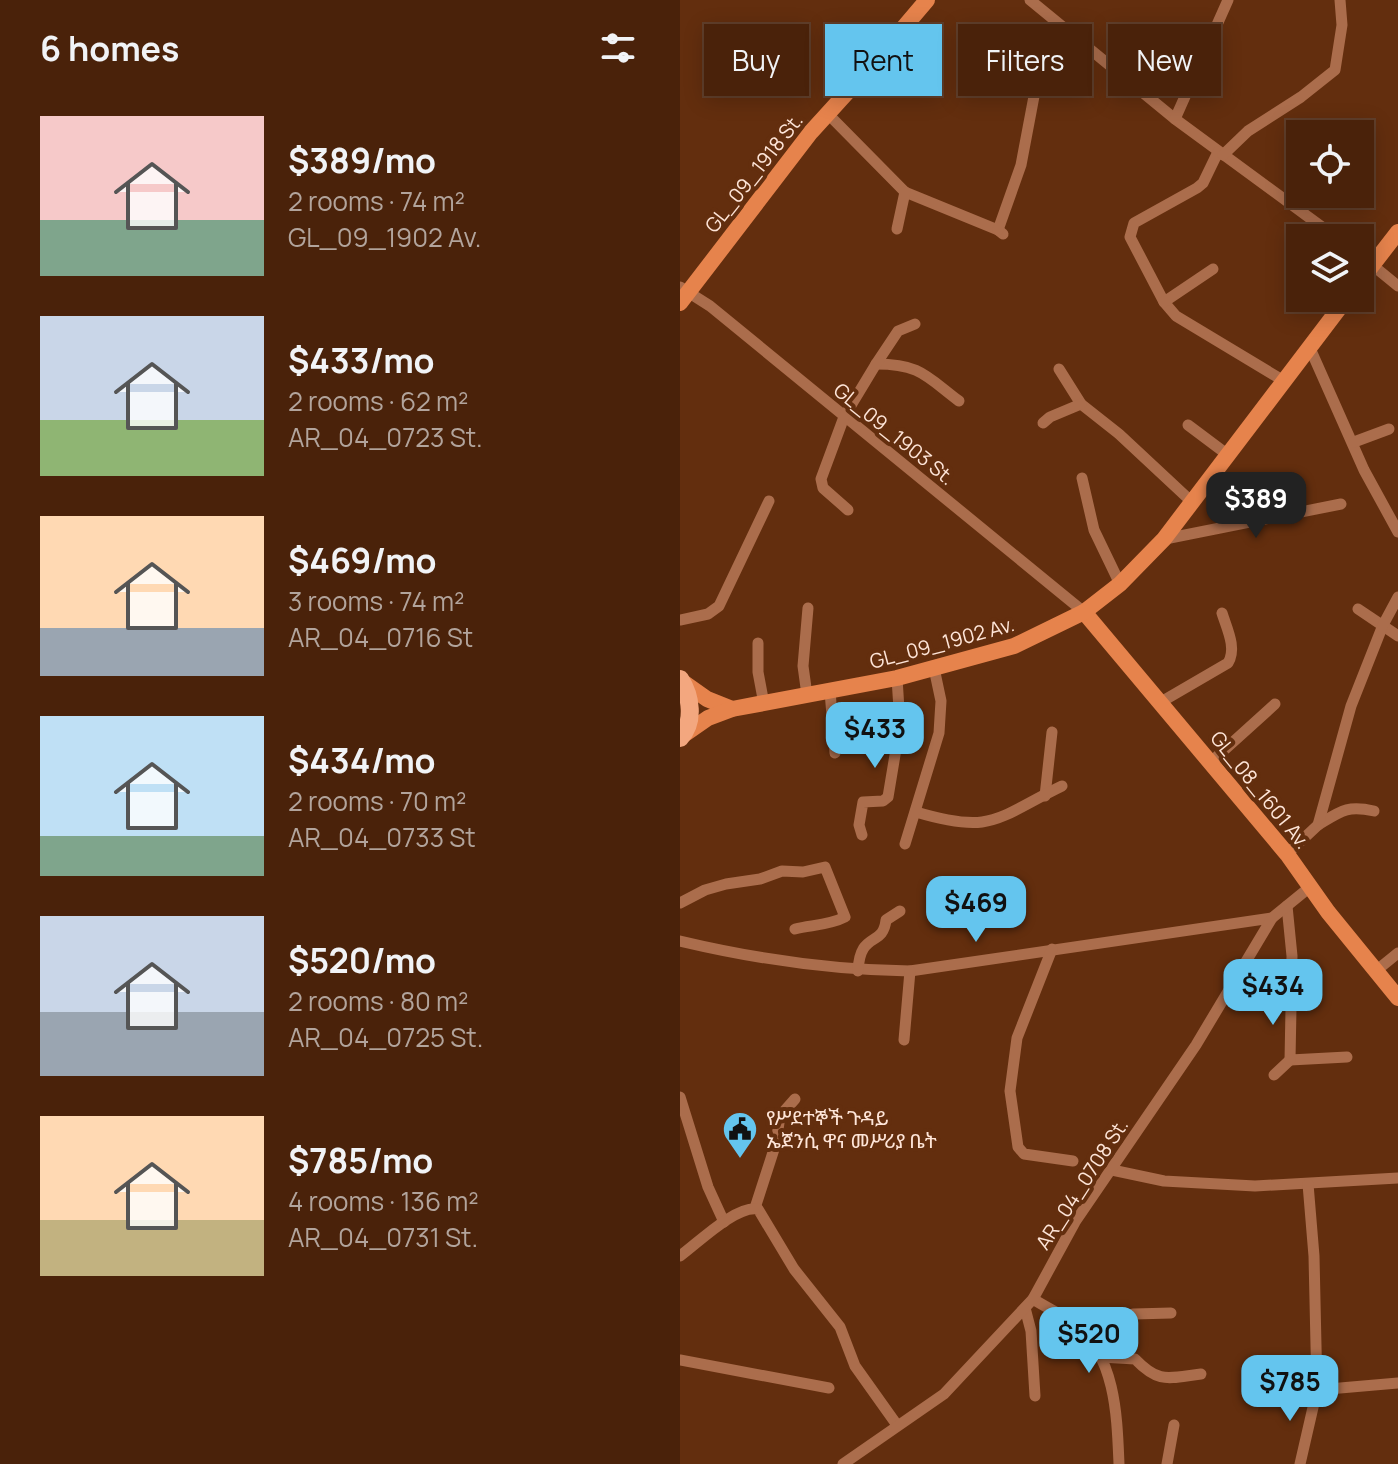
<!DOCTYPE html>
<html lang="en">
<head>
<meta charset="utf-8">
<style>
	:root { --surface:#4a220a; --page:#542f18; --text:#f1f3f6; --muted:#b2a49c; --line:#613f2b; --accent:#64c5ee }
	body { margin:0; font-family:Manrope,"Noto Sans Ethiopic",sans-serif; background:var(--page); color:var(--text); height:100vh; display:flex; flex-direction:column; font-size:30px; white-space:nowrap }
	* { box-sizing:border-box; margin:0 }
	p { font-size:26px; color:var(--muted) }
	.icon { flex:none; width:44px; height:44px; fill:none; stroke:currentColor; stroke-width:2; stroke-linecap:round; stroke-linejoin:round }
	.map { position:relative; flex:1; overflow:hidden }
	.side { display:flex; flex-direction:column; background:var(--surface); width:680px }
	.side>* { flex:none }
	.hud { position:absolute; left:24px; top:24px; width:574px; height:72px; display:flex; gap:16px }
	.controls { position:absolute; left:606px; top:120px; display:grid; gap:16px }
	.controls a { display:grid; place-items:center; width:88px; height:88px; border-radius:0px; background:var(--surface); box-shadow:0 4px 20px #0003,0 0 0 2px var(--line); font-size:40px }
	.price { position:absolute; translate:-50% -68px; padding:0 18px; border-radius:16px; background:var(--accent); color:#111; font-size:26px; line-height:52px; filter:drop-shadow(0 2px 4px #0008) }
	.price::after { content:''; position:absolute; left:50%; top:48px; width:24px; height:18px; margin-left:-12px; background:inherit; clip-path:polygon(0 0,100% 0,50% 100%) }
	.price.current { background:#222; color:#fff }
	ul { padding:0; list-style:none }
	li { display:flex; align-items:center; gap:24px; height:200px; padding:0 40px }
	li span { display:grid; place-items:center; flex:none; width:224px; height:160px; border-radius:0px; color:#555 }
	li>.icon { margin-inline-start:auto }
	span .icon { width:96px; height:96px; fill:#fffc; stroke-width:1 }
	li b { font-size:34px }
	h2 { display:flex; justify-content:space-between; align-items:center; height:96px; padding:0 40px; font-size:34px }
	.pill { padding:0 28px; border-radius:0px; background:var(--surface); box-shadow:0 4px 20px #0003,0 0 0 2px var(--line); font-size:28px; line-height:72px }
	.pill.current { background:var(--accent); color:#111 }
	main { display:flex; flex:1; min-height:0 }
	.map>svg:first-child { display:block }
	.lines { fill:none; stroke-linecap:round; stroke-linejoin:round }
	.minor { stroke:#ab6d4c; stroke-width:11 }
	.secondary { stroke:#e6834c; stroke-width:16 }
	.primary { stroke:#f3a77f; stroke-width:18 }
	.labels { text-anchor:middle; stroke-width:8; stroke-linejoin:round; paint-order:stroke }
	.street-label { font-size:20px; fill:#fee5d8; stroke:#632e0e }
	.poi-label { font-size:20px; fill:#fee5d8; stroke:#632e0e; text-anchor:start }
</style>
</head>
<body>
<main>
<section class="side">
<h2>6 homes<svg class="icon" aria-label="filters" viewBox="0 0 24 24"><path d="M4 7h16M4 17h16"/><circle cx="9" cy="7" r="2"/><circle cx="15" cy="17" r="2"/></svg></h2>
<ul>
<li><span style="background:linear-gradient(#f6c9c9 65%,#7fa58c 0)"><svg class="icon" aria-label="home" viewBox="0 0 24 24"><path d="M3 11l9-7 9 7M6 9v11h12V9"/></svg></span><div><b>$389/mo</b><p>2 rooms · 74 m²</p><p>GL_09_1902 Av.</p></div></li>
<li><span style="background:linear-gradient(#c9d6e8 65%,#8fb573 0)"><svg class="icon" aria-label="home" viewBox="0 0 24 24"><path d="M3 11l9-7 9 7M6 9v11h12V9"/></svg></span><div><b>$433/mo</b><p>2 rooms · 62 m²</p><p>AR_04_0723 St.</p></div></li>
<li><span style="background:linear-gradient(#ffd9b3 70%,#9aa5b1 0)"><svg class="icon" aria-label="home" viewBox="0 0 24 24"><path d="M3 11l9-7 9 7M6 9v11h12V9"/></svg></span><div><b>$469/mo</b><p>3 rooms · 74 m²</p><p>AR_04_0716 St</p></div></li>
<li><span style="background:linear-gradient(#bfe0f5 75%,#7fa58c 0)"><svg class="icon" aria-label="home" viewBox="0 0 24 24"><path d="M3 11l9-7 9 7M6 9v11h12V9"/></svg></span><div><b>$434/mo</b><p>2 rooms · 70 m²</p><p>AR_04_0733 St</p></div></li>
<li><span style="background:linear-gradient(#c9d6e8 60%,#9aa5b1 0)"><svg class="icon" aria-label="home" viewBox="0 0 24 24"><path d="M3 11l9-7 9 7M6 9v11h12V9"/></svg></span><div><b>$520/mo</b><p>2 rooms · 80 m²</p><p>AR_04_0725 St.</p></div></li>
<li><span style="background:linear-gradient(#ffd9b3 65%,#c2b280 0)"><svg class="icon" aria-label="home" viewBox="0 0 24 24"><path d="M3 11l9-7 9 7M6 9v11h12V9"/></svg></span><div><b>$785/mo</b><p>4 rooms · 136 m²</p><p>AR_04_0731 St.</p></div></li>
</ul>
</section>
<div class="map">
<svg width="718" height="1464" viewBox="0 0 718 1464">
	<rect width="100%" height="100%" fill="#632e0e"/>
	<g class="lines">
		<g class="minor">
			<path d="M350,0L495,119L657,238"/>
			<path d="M147,113L225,192L318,230L323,234"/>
			<path d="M495,119L548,0"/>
			<path d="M538,152L523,183L517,188L454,223L450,237L484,302L496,316L604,381"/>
			<path d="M543,155L568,131L621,97L655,70L662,25L660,0"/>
			<path d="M217,229L225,192"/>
			<path d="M318,230L341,165L355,91"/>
			<path d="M680,255L718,286"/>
			<path d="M0,287L30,306L404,612"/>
			<path d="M484,302L533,269"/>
			<path d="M629,346L684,470L718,532"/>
			<path d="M196,364C240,364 246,376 279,401"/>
			<path d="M379,369L401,404L439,434L513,503"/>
			<path d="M363,423L370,417L401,404"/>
			<path d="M508,425L548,455"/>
			<path d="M674,442L709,429"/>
			<path d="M402,478L414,530L440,584"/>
			<path d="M168,510L143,488L141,479L164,417L196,364L218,331L235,324"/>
			<path d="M485,539L661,504"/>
			<path d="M678,609L718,636"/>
			<path d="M0,620L28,614L39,606L89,501"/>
			<path d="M78,643V672L84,704"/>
			<path d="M150,691L155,753"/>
			<path d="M127,695L123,666L128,608"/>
			<path d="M481,702L548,663C557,648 547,629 542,613"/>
			<path d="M532,761L595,704"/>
			<path d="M365,796L372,732"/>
			<path d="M236,812C313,835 316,818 382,786"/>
			<path d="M638,825C661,811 667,805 694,811"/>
			<path d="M182,835L179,825L183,802L203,801L208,797L220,725L217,678"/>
			<path d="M225,844L259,733L261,701L254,668"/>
			<path d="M607,854L638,825L671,706L703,625L718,597"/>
			<path d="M0,903L25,890L46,884L80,879L102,871L123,872L145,867L165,917C150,925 132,925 115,929"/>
			<path d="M607,906L612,956L610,1060L667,1057"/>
			<path d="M0,941C76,959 152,970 230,971L592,918"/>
			<path d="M372,949L337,1038L330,1091L338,1147L344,1154L393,1161"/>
			<path d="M697,970L718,953"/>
			<path d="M178,971C180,930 203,948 206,920L220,911"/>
			<path d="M224,1040L230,971"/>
			<path d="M594,1075L610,1060"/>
			<path d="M0,1097L28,1187L44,1222"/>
			<path d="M432,1170L484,1181L575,1186L718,1178"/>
			<path d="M75,1208L96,1143L100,1116L115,1099"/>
			<path d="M0,1256C18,1243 56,1205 78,1209L114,1269L160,1327L175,1366L217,1425"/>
			<path d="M353,1299C367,1308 383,1315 396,1325C436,1358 437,1417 439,1464"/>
			<path d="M345,1308L351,1331L355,1396"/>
			<path d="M397,1326L454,1314L491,1313"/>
			<path d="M421,1357L455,1359C479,1384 488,1378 521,1374"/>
			<path d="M0,1360L149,1388"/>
			<path d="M637,1390L718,1383"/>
			<path d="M163,1464L264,1394L353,1299L395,1222L516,1045L592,918L630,887"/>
			<path d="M487,1464L494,1425"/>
			<path d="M620,1464L637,1390L634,1256L628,1184"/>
		</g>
		<g class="secondary">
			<path d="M680,281L718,232"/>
			<path d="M0,303L131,132L191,66L247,0"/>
			<path d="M404,612L607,854L648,912L718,998"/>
			<path d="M3,682L27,699L52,709"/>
			<path d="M5,734L28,718L52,709L217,678L334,646L404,612L440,584L484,539L667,298"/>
		</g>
		<path class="primary" d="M0,679C11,696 15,722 0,738"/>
	</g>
	<defs>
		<g id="civic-pin" transform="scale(1.8)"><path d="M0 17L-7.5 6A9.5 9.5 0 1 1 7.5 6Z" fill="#64c5ee" stroke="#632e0e"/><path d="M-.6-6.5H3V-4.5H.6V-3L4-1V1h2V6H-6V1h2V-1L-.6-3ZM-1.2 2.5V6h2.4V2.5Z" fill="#111"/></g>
	</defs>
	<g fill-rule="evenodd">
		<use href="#civic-pin" x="60" y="1129"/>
	</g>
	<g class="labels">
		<g class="street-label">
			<text transform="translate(74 173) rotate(-52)" y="7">GL_09_1918 St.</text>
			<text transform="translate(214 434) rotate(39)" y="7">GL_09_1903 St.</text>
			<text transform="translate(262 643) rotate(-15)" y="7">GL_09_1902 Av.</text>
			<text transform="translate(580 790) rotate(51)" y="7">GL_08_1601 Av.</text>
			<text transform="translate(402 1184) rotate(-57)" y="7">AR_04_0708 St.</text>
		</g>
		<g class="poi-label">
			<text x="86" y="1125">የሥደተኞች ጉዳይ<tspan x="86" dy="23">ኤጀንሲ ዋና መሥሪያ ቤት</tspan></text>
		</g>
	</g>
</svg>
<div class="controls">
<a><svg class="icon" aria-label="locate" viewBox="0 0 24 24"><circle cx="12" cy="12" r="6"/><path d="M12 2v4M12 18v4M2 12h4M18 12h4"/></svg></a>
<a><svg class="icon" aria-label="layers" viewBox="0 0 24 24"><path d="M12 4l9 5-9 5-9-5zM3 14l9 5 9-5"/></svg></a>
</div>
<b class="price current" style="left:576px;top:540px">$389</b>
<b class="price" style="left:195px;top:770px">$433</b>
<b class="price" style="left:296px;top:944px">$469</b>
<b class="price" style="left:593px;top:1027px">$434</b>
<b class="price" style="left:409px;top:1375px">$520</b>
<b class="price" style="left:610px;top:1423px">$785</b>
<div class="hud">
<a class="pill">Buy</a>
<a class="pill current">Rent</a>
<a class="pill">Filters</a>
<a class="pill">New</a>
</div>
</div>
</main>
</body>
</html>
